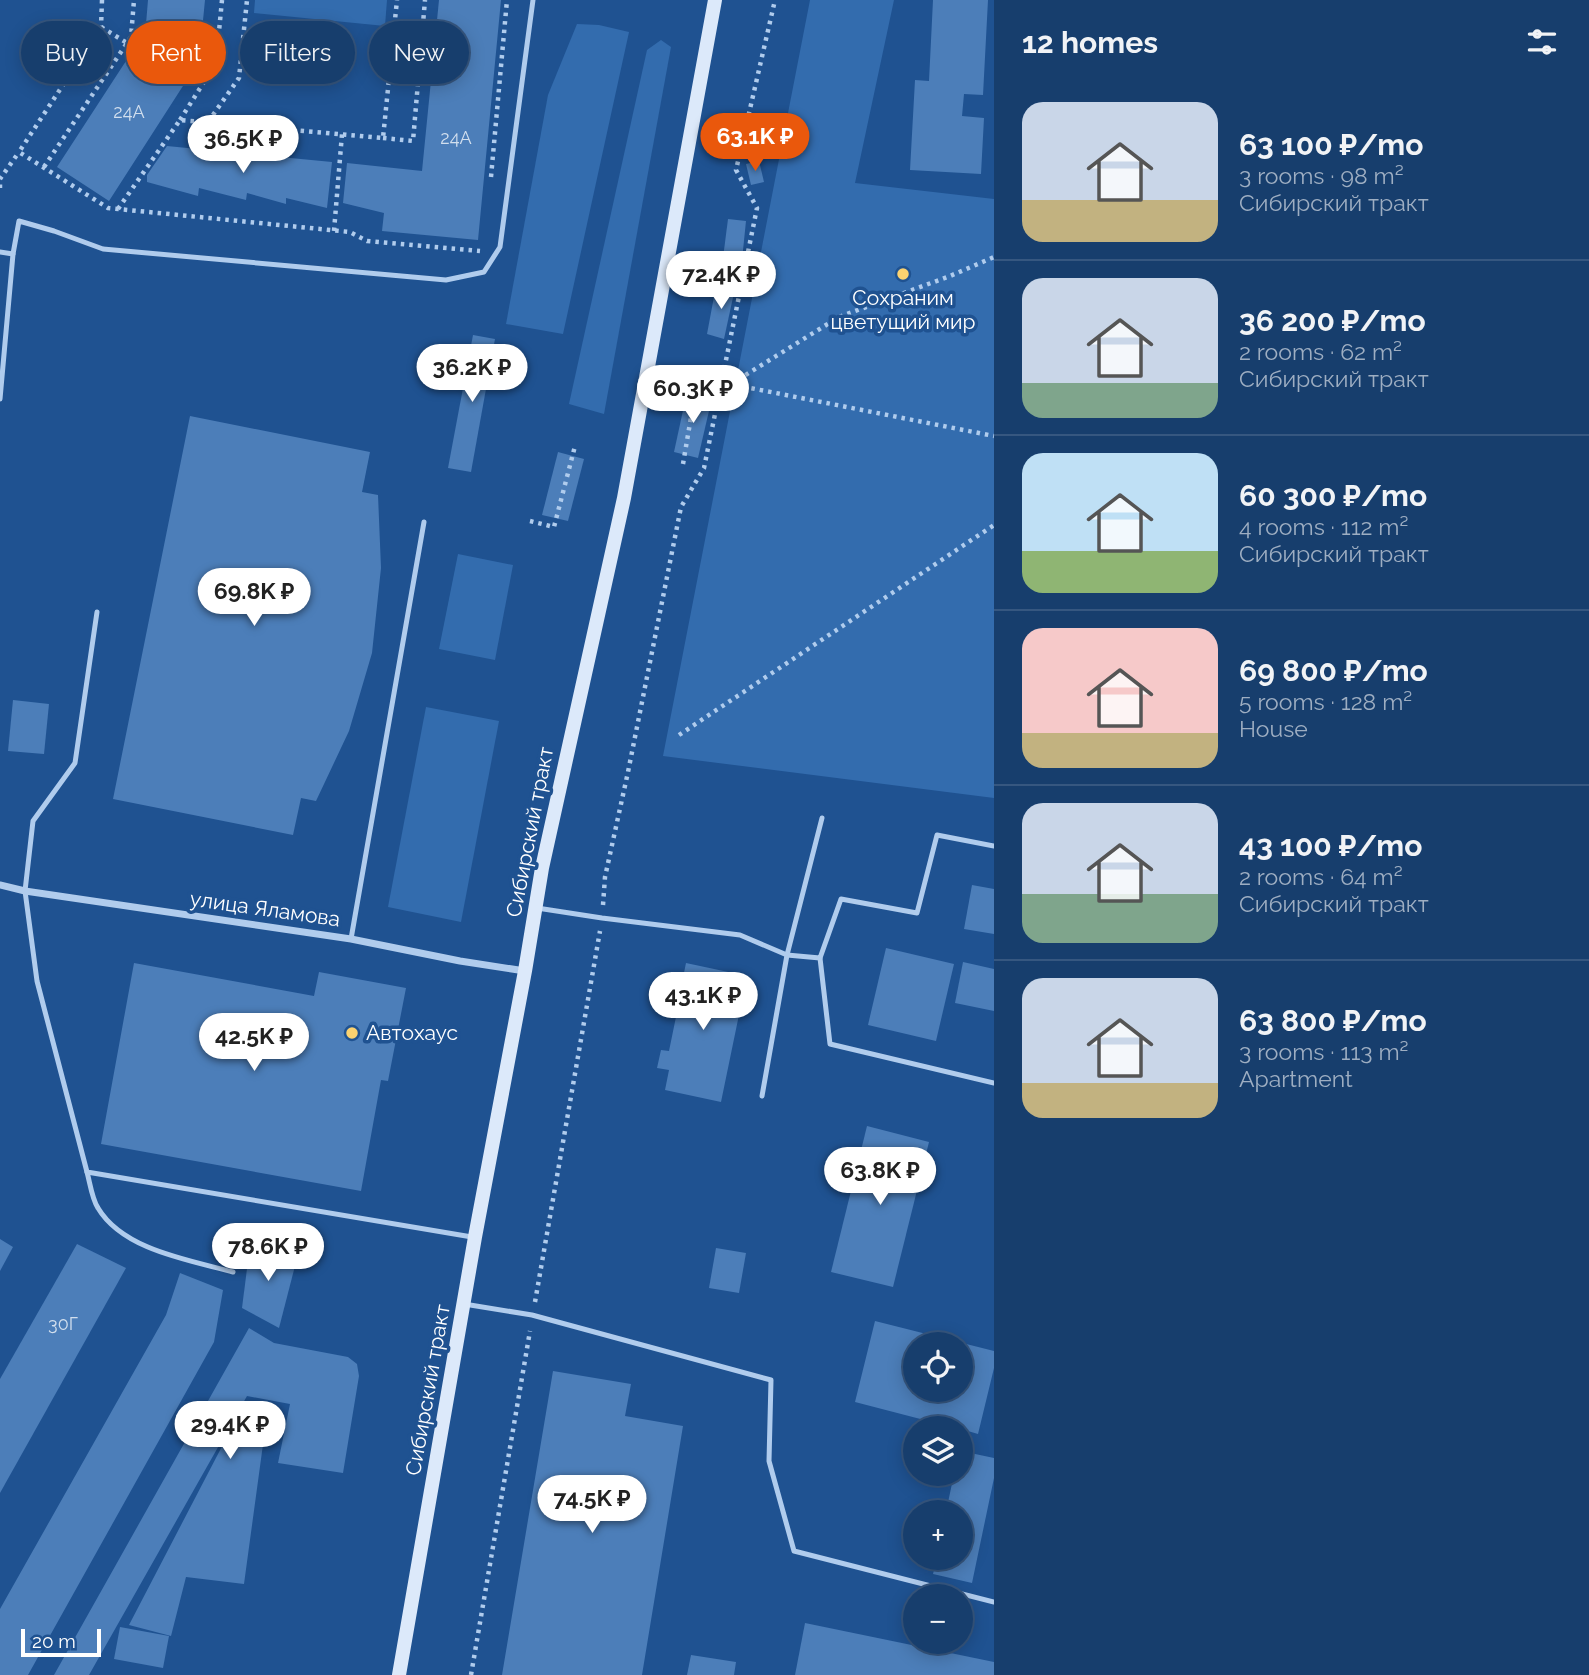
<!DOCTYPE html>
<html lang="en">
<head>
<meta charset="utf-8">
<style>
	:root { --surface:#173e6d; --page:#244975; --text:#f1f3f6; --muted:#9eaec2; --line:#365780; --accent:#ea580c }
	body { margin:0; font-family:Raleway,sans-serif; background:var(--page); color:var(--text); height:100vh; display:flex; flex-direction:column; font-size:26px; white-space:nowrap }
	* { box-sizing:border-box; margin:0 }
	p { font-size:23px; color:var(--muted) }
	.icon { flex:none; width:38px; height:38px; fill:none; stroke:currentColor; stroke-width:2; stroke-linecap:round; stroke-linejoin:round }
	.map { position:relative; flex:1; overflow:hidden }
	.panel { display:flex; flex-direction:column; background:var(--surface); width:595px }
	.panel>* { flex:none }
	.banner { position:absolute; left:21px; top:21px; width:665px; height:63px; display:flex; gap:14px }
	.tools { position:absolute; left:903px; top:1332px; display:grid; gap:14px }
	.tools a { display:grid; place-items:center; width:70px; height:70px; border-radius:50%; background:var(--surface); box-shadow:0 4px 18px #0003,0 0 0 2px var(--line); font-size:35px }
	.scale { position:absolute; left:21px; bottom:18px; width:80px; box-sizing:border-box; padding-left:7px; border:4px solid #fff; border-top:0; font-size:19px; line-height:24px; white-space:nowrap; color:#fff; -webkit-text-stroke:5px #1f5291; paint-order:stroke }
	.price { position:absolute; translate:-50% -60px; padding:0 16px; border-radius:24px; background:#fff; color:#222; font-size:23px; line-height:46px; filter:drop-shadow(0 2px 4px #0008) }
	.price::after { content:''; position:absolute; left:50%; top:42px; width:21px; height:16px; margin-left:-10px; background:inherit; clip-path:polygon(0 0,100% 0,50% 100%) }
	.price.selected { background:var(--accent); color:#fff }
	ul { padding:0; list-style:none }
	li { display:flex; align-items:center; gap:21px; height:175px; padding:0 28px }
	li+li { border-top:2px solid var(--line) }
	li span { display:grid; place-items:center; flex:none; width:196px; height:140px; border-radius:21px; color:#555 }
	li>.icon { margin-inline-start:auto }
	span .icon { width:84px; height:84px; fill:#fffc; stroke-width:1 }
	li b { font-size:30px }
	h2 { display:flex; justify-content:space-between; align-items:center; height:84px; padding:0 28px; font-size:30px }
	.chip { padding:0 24px; border-radius:32px; background:var(--surface); box-shadow:0 4px 18px #0003,0 0 0 2px var(--line); font-size:24px; line-height:63px }
	.chip.selected { background:var(--accent); color:#fff }
	main { display:flex; flex:1; min-height:0 }
	.map>svg:first-child { display:block }
	.green { fill:#336cae }
	.building { fill:#4c7eb9; fill-rule:evenodd }
	.lines { fill:none; stroke-linecap:round; stroke-linejoin:round }
	.path { stroke:#b0cced; stroke-width:4.5; stroke-dasharray:3.5 5; stroke-linecap:butt }
	.lane { stroke:#b0cced; stroke-width:5 }
	.street { stroke:#b0cced; stroke-width:7 }
	.secondary { stroke:#dce9fa; stroke-width:14 }
	.poi-dot { fill:#fbd270; stroke:#1f5291; stroke-width:2.5 }
	.labels { text-anchor:middle; stroke-width:7; stroke-linejoin:round; paint-order:stroke }
	.number-label { font-size:18px; fill:#d2dfee }
	.poi-label { font-size:21px; fill:#fff; stroke:#1f5291 }
	.street-label { font-size:21px; fill:#fff; stroke:#1f5291 }
</style>
</head>
<body>
<main>
<div class="map">
<svg width="994" height="1675" viewBox="0 0 994 1675">
	<rect width="100%" height="100%" fill="#1f5291"/>
	<g class="green">
		<path d="M255,0H387L385,26L254,13Z"/>
		<path d="M810,0H894L855,183L994,199V798L663,756Z"/>
		<path d="M577,24L599,25L629,32L563,334L506,324L548,95Z"/>
		<path d="M661,40L671,47L604,414L569,404L647,50Z"/>
		<path d="M458,554L513,565L495,660L439,649Z"/>
		<path d="M426,707L499,721L461,922L388,907Z"/>
	</g>
	<g class="building">
		<path d="M148,0H205L199,61L109,201L57,167L124,64L145,36Z"/>
		<path d="M439,0H501L478,240L382,231L384,213L343,203L347,163L422,171Z"/>
		<path d="M933,0H988L983,95L964,94L962,116L984,118L981,174L910,170L915,80L929,81Z"/>
		<path d="M167,146L332,162L327,208L286,198V204L247,193L246,200L199,188L198,196L147,182V175Z"/>
		<path d="M759,161L764,182L751,185L746,164Z"/>
		<path d="M728,219L746,221L742,260L723,258Z"/>
		<path d="M716,286L735,288L724,339L707,334Z"/>
		<path d="M473,335L495,339L471,472L448,468Z"/>
		<path d="M687,392L712,398L698,458L674,452Z"/>
		<path d="M190,416L370,452L362,492L378,495L381,568L372,653L349,731L316,801L301,798L293,835L113,799Z"/>
		<path d="M558,452L584,459L568,521L542,515Z"/>
		<path d="M13,700L49,704L44,754L8,751Z"/>
		<path d="M972,885L994,889V934L964,929Z"/>
		<path d="M886,948L954,964L936,1041L868,1025Z"/>
		<path d="M963,962L994,969V1011L955,1003Z"/>
		<path d="M134,963L314,996L319,972L406,988L388,1081L381,1080L361,1191L101,1144Z"/>
		<path d="M686,963L747,976L721,1102L665,1090L669,1070L657,1068L661,1050L669,1051L677,1012L668,1010L672,991L680,992Z"/>
		<path d="M867,1126L929,1142L893,1287L831,1272Z"/>
		<path d="M0,1239L13,1247L0,1271Z"/>
		<path d="M77,1244L126,1268L0,1493V1379Z"/>
		<path d="M250,1245L288,1250L296,1262L279,1328L242,1308Z"/>
		<path d="M716,1248L746,1253L739,1293L709,1288Z"/>
		<path d="M180,1273L223,1290L214,1342L28,1675H0V1609L166,1315Z"/>
		<path d="M875,1321L994,1351V1368L978,1434L961,1429V1428H955L855,1402ZM915,1344H961V1390H915Z"/>
		<path d="M249,1328L274,1343L348,1357L357,1364L359,1376L343,1473L278,1463L290,1404L247,1396L89,1675H54Z"/>
		<path d="M553,1371L631,1384L625,1416L683,1426L642,1675H502Z"/>
		<path d="M230,1431L264,1437L244,1584L186,1577L171,1636L129,1625Z"/>
		<path d="M961,1451L994,1458V1478L972,1583L933,1574L937,1558H961V1512H946L954,1474H961Z"/>
		<path d="M805,1623L994,1662V1675H795Z"/>
		<path d="M120,1627L169,1636L163,1668L114,1659Z"/>
		<path d="M691,1655L736,1662L734,1675H687Z"/>
	</g>
	<g class="lines">
		<g class="path">
			<path d="M102,0L101,27L19,152L108,208L350,232L367,241L480,251"/>
			<path d="M101,27L127,43"/>
			<path d="M180,120L216,63L222,0"/>
			<path d="M208,122L239,78L247,0"/>
			<path d="M383,138L413,141L425,0"/>
			<path d="M44,167L131,37L134,0"/>
			<path d="M491,177L507,0"/>
			<path d="M0,188V179L19,152"/>
			<path d="M118,209L180,120L383,138L397,0"/>
			<path d="M334,231L342,134"/>
			<path d="M731,384L839,317L950,276L994,257"/>
			<path d="M683,464L696,388L720,392L730,384L994,436"/>
			<path d="M530,521L554,527L575,446"/>
			<path d="M679,735L994,525"/>
			<path d="M603,905L605,877L628,772L681,507L704,468L757,208L736,170L775,0"/>
			<path d="M535,1302L600,931"/>
			<path d="M471,1675L530,1331"/>
		</g>
		<g class="lane">
			<path d="M0,252L13,254"/>
			<path d="M0,399L13,254L19,221L54,231L103,249L446,280L484,272L500,247L533,0"/>
			<path d="M97,612L75,763L33,821L25,891L37,981L87,1172L472,1237"/>
			<path d="M537,908L602,918L740,935L787,955L820,958L841,899L917,913L937,835L994,846"/>
			<path d="M351,939L424,522"/>
			<path d="M820,958L830,1044L994,1083"/>
			<path d="M762,1096L787,955L822,818"/>
			<path d="M87,1172C90,1183 92,1199 98,1208C123,1250 189,1260 233,1272"/>
			<path d="M464,1304L532,1315L771,1380L769,1461L794,1551L994,1602"/>
		</g>
		<path class="street" d="M0,885L25,891L351,939L460,961L525,971"/>
		<path class="secondary" d="M399,1675L475,1237L525,971L542,868L624,498L715,0"/>
	</g>
	<g class="poi-dot">
		<circle cx="903" cy="274" r="7"/>
		<circle cx="352" cy="1033" r="7"/>
	</g>
	<g class="labels">
		<g class="number-label">
			<text x="129" y="118">24А</text>
			<text x="456" y="144">24А</text>
			<text x="63" y="1330">30Г</text>
		</g>
		<g class="poi-label">
			<text x="903" y="305">Сохраним<tspan x="903" dy="24">цветущий мир</tspan></text>
			<text x="366" y="1040" text-anchor="start">Автохаус</text>
		</g>
		<g class="street-label">
			<text transform="translate(530 832) rotate(-79)" y="7">Сибирский тракт</text>
			<text transform="translate(265 909) rotate(8)" y="7">улица Яламова</text>
			<text transform="translate(428 1390) rotate(-80)" y="7">Сибирский тракт</text>
		</g>
	</g>
</svg>
<div class="tools">
<a><svg class="icon" aria-label="locate" viewBox="0 0 24 24"><circle cx="12" cy="12" r="6"/><path d="M12 2v4M12 18v4M2 12h4M18 12h4"/></svg></a>
<a><svg class="icon" aria-label="layers" viewBox="0 0 24 24"><path d="M12 4l9 5-9 5-9-5zM3 14l9 5 9-5"/></svg></a>
<a>+</a>
<a>−</a>
</div>
<div class="scale">20 m</div>
<b class="price selected" style="left:755px;top:173px">63.1K ₽</b>
<b class="price" style="left:243px;top:175px">36.5K ₽</b>
<b class="price" style="left:721px;top:311px">72.4K ₽</b>
<b class="price" style="left:472px;top:404px">36.2K ₽</b>
<b class="price" style="left:693px;top:425px">60.3K ₽</b>
<b class="price" style="left:254px;top:628px">69.8K ₽</b>
<b class="price" style="left:703px;top:1032px">43.1K ₽</b>
<b class="price" style="left:254px;top:1073px">42.5K ₽</b>
<b class="price" style="left:880px;top:1207px">63.8K ₽</b>
<b class="price" style="left:268px;top:1283px">78.6K ₽</b>
<b class="price" style="left:230px;top:1461px">29.4K ₽</b>
<b class="price" style="left:592px;top:1535px">74.5K ₽</b>
<div class="banner">
<a class="chip">Buy</a>
<a class="chip selected">Rent</a>
<a class="chip">Filters</a>
<a class="chip">New</a>
</div>
</div>
<section class="panel">
<h2>12 homes<svg class="icon" aria-label="filters" viewBox="0 0 24 24"><path d="M4 7h16M4 17h16"/><circle cx="9" cy="7" r="2"/><circle cx="15" cy="17" r="2"/></svg></h2>
<ul>
<li><span style="background:linear-gradient(#c9d6e8 70%,#c2b280 0)"><svg class="icon" aria-label="home" viewBox="0 0 24 24"><path d="M3 11l9-7 9 7M6 9v11h12V9"/></svg></span><div><b>63 100 ₽/mo</b><p>3 rooms · 98 m²</p><p>Сибирский тракт</p></div></li>
<li><span style="background:linear-gradient(#c9d6e8 75%,#7fa58c 0)"><svg class="icon" aria-label="home" viewBox="0 0 24 24"><path d="M3 11l9-7 9 7M6 9v11h12V9"/></svg></span><div><b>36 200 ₽/mo</b><p>2 rooms · 62 m²</p><p>Сибирский тракт</p></div></li>
<li><span style="background:linear-gradient(#bfe0f5 70%,#8fb573 0)"><svg class="icon" aria-label="home" viewBox="0 0 24 24"><path d="M3 11l9-7 9 7M6 9v11h12V9"/></svg></span><div><b>60 300 ₽/mo</b><p>4 rooms · 112 m²</p><p>Сибирский тракт</p></div></li>
<li><span style="background:linear-gradient(#f6c9c9 75%,#c2b280 0)"><svg class="icon" aria-label="home" viewBox="0 0 24 24"><path d="M3 11l9-7 9 7M6 9v11h12V9"/></svg></span><div><b>69 800 ₽/mo</b><p>5 rooms · 128 m²</p><p>House</p></div></li>
<li><span style="background:linear-gradient(#c9d6e8 65%,#7fa58c 0)"><svg class="icon" aria-label="home" viewBox="0 0 24 24"><path d="M3 11l9-7 9 7M6 9v11h12V9"/></svg></span><div><b>43 100 ₽/mo</b><p>2 rooms · 64 m²</p><p>Сибирский тракт</p></div></li>
<li><span style="background:linear-gradient(#c9d6e8 75%,#c2b280 0)"><svg class="icon" aria-label="home" viewBox="0 0 24 24"><path d="M3 11l9-7 9 7M6 9v11h12V9"/></svg></span><div><b>63 800 ₽/mo</b><p>3 rooms · 113 m²</p><p>Apartment</p></div></li>
</ul>
</section>
</main>
</body>
</html>
